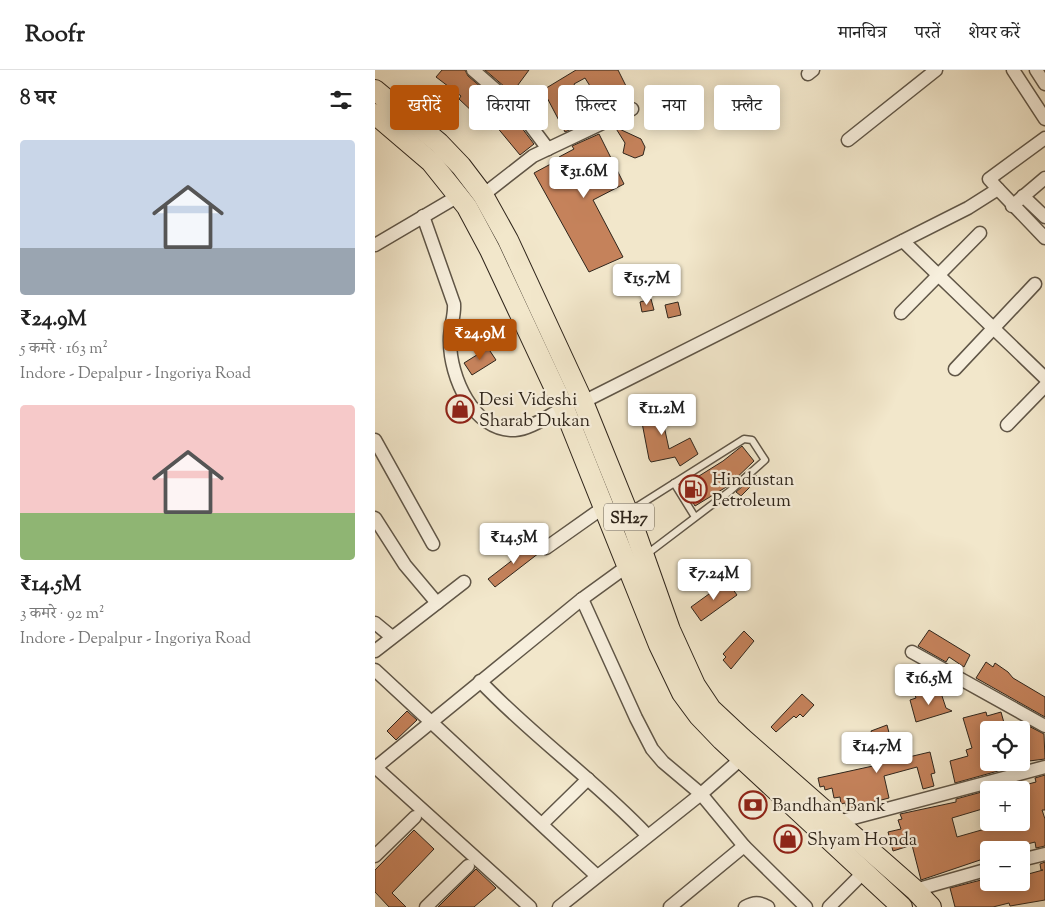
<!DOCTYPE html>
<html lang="hi">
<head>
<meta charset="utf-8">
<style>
	:root { --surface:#fff; --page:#f2f2f2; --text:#222; --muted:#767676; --line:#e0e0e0; --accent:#b45309 }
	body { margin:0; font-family:"Sorts Mill Goudy","Noto Serif Devanagari",serif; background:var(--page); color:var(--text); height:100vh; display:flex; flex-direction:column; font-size:19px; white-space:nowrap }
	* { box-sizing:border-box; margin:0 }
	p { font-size:16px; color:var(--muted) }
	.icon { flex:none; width:28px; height:28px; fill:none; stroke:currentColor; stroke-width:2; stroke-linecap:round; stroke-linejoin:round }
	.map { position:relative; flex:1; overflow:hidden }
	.details { display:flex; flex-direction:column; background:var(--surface); width:375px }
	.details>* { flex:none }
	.banner { position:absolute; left:15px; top:15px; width:475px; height:45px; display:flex; gap:10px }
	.controls { position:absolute; left:605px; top:651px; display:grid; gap:10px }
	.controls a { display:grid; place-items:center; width:50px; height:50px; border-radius:5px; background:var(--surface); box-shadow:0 2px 12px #0003; font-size:25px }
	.price { position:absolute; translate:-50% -42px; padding:0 11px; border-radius:5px; background:#fff; color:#222; font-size:16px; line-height:32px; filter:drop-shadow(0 1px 2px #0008) }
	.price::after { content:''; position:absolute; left:50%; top:30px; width:15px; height:11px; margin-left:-8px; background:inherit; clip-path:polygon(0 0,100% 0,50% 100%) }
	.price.active { background:var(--accent); color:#fff }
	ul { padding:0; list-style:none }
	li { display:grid; align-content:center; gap:10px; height:265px; padding:0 20px }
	li span { display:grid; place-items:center; height:155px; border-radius:5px; color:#555 }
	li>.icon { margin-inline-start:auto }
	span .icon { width:90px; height:90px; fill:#fffc; stroke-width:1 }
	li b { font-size:21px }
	h2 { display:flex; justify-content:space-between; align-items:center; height:60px; padding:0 20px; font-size:21px }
	.chip { padding:0 18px; border-radius:5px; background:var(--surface); box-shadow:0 2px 12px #0003; font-size:18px; line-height:45px }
	.chip.active { background:var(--accent); color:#fff }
	header { display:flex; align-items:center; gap:30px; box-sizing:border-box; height:70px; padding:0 25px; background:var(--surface); border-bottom:1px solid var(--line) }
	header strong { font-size:24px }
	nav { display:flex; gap:28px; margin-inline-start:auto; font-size:18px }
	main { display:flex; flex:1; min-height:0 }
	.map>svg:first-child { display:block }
	.building { fill:#c5825b; stroke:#2f251b }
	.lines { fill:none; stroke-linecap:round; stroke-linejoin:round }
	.lane-casing { stroke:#605647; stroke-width:9 }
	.street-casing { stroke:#605647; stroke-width:15 }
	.primary-casing { stroke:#2f251b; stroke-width:22 }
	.lane { stroke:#f7efdd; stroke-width:6 }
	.street { stroke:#f7efdd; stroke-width:12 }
	.primary { stroke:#f2e7cb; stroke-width:20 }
	.labels { text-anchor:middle; stroke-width:4.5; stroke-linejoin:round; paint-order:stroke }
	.shield { fill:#f7efdd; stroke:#6b6255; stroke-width:1 }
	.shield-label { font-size:16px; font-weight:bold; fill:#2f251b }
	.poi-label { font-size:18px; fill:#2f251b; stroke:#f7efdd; text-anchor:start }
</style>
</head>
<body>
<header>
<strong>Roofr</strong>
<nav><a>मानचित्र</a><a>परतें</a><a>शेयर करें</a></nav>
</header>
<main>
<section class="details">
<h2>8 घर<svg class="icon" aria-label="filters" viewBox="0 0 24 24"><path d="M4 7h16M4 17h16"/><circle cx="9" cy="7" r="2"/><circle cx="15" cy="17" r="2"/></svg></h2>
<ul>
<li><span style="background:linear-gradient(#c9d6e8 70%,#9aa5b1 0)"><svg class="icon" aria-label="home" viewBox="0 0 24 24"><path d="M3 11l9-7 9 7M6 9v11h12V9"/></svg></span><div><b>₹24.9M</b><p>5 कमरे · 163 m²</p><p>Indore - Depalpur - Ingoriya Road</p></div></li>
<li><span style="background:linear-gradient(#f6c9c9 70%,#8fb573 0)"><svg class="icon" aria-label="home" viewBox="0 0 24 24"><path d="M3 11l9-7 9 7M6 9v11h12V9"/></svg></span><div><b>₹14.5M</b><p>3 कमरे · 92 m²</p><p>Indore - Depalpur - Ingoriya Road</p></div></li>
</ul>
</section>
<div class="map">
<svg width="670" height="837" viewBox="0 0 670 837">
	<rect width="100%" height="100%" fill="#f2e7cb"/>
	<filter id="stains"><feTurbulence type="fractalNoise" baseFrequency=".004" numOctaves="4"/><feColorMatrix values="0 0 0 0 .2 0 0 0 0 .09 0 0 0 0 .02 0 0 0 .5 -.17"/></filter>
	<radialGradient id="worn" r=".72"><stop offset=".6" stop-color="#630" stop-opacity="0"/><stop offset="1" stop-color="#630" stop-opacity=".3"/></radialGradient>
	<g class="building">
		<path d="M67,0H90L93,6L127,35L122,40L128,37L137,45L159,74L145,85L121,56L117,60L84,29L86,26L61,7Z"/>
		<path d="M110,0H154L137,23Z"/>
		<path d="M201,0H243L258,30L231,42L210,8L199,14L217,49L190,62L168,20Z"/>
		<path d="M240,57L266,69L270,77L268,85L260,88L248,83L250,73Z"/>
		<path d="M224,64L249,114L218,130L248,187L214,202L159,103L185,89L184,87L199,79L197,76Z"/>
		<path d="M276,229L279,240L267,242L265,232Z"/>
		<path d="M303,232L306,245L293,248L290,235Z"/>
		<path d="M113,278L121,290L97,305L89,293Z"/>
		<path d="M283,328L294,379L315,368L323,384L305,396L300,387L276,392L274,389L263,332Z"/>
		<path d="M367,376L379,391L353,416L320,436L308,416L348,391Z"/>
		<path d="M381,405L384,408L366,426L361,422Z"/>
		<path d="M161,472L164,483L120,517L113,509Z"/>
		<path d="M352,511L362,525L326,551L316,537Z"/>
		<path d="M554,560L595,585L589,597L574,587L571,592L543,576Z"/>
		<path d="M369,561L379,571L356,599L348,590L351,587L348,584Z"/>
		<path d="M611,592L618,597L620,593L633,602L638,608L670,627V647L601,608Z"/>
		<path d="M565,620L571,638L577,641L541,652L535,630L541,628L540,625Z"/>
		<path d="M427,624L439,635L428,647L425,644L421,648L419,646L401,662L396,657Z"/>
		<path d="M32,641L42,650L21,670L12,661Z"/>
		<path d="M611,642L612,646L626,642L631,660H614V692H641V696L580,713L575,691L593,686L591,680L597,678L588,648Z"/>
		<path d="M646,652L669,664L670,689L646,692Z"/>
		<path d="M512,655L521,690L555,682L560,703L556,704L559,716L548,719L542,697L509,706L514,728L472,739L470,733L466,734L465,727L459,728L457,718L450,720L449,716L445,717L443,708L507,694L496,661Z"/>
		<path d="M670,705V740H667L670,749V776L661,778L660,772L641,777L642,780H606L608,789L546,810L537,775L518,781L513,762L526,759L523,750L527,749L525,744L581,732V729L614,720V737L577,748L582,767L617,757L616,752H646V716L661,712L660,708Z"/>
		<path d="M39,760L59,779L17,823L31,837H14L0,822V800Z"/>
		<path d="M670,792V830L635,836L634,833L618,837H580L575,818L614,808V812H646V806L668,800H666L665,794Z"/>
		<path d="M101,799L121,818L99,837H63Z"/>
	</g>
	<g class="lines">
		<g class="lane-casing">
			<g id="lane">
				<path d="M299,413L320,447"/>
				<path d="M255,441L369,369L377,370L390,390L355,421L272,484"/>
			</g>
		</g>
		<g class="street-casing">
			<g id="street">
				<path d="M98,0L143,39L173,79"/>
				<path d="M638,0L670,49"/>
				<path d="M661,0L670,14"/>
				<path d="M433,4L438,0"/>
				<path d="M473,70L561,0"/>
				<path d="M623,119L614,109L670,68"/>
				<path d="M108,125L158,86L257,39"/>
				<path d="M648,126L670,147"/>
				<path d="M637,136L670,108"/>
				<path d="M48,146L79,234C80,247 74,259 75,272C75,306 98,362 140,360C156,359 174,345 189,338"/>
				<path d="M528,171L670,308"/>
				<path d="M0,175L85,125"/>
				<path d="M526,243L605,163"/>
				<path d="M580,299L660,214"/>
				<path d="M208,332L593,138L623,119L670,168"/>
				<path d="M632,355L670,316"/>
				<path d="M0,370L58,474"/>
				<path d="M0,448L30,495L62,533"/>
				<path d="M171,478L229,437"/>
				<path d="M207,529L261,648L277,679L288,692L326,724L369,776L431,837"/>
				<path d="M0,553L17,567"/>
				<path d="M0,581L89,512"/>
				<path d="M537,582L670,656"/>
				<path d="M0,600L222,806"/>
				<path d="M105,611C157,666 220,710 272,765"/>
				<path d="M0,697L155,837"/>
				<path d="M0,698L207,529L258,492"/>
				<path d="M463,752L670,697"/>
				<path d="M167,754L213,709"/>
				<path d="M0,786L40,747"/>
				<path d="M646,790L670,784"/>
				<path d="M540,820L614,799"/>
				<path d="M51,837L93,796"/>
				<path d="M184,837L326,724L367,688"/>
				<path d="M295,837L369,776"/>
				<path d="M370,837C379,832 384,832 393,837"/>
				<path d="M454,837L490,801"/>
			</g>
		</g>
		<g class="primary-casing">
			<g id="primary">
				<path d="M0,20L64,73L86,96L108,125L133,170L208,332L259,458L295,560L320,615L336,639L367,668L540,820L556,837"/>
				<path d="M0,44L56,92L92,137L115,180L189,338L284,575L307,623L324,646L347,670L527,837"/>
			</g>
		</g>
		<use href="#lane" class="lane"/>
		<use href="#street" class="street"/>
		<use href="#primary" class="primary"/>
	</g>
	<defs>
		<g id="shop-ring" transform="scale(1.4375)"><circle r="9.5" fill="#f7efdd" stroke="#8f2418" stroke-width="1.5"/><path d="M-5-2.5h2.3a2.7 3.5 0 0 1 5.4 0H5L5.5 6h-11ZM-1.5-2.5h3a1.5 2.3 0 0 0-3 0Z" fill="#8f2418"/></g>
		<g id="fuel-ring" transform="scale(1.4375)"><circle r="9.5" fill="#f7efdd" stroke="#8f2418" stroke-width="1.5"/><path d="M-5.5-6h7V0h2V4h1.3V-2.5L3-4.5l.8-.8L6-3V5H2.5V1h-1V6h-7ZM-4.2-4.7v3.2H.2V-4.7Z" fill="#8f2418"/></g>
		<g id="bank-ring" transform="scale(1.4375)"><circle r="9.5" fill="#f7efdd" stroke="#8f2418" stroke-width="1.5"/><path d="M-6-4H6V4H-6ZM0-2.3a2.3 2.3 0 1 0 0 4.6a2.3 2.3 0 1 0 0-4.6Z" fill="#8f2418"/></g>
	</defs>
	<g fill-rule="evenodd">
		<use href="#shop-ring" x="85" y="339"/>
		<use href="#fuel-ring" x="318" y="419"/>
		<use href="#bank-ring" x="378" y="735"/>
		<use href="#shop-ring" x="413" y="769"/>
	</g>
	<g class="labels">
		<rect class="shield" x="229" y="433.5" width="50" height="27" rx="4"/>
		<g class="shield-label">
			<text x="254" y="453">SH27</text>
		</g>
		<g class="poi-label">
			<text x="104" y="335">Desi Videshi<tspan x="104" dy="21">Sharab Dukan</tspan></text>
			<text x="337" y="415">Hindustan<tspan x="337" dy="21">Petroleum</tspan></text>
			<text x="397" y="741">Bandhan Bank</text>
			<text x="432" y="775">Shyam Honda</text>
		</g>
	</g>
	<rect width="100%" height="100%" filter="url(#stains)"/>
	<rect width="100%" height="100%" fill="url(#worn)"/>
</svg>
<div class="controls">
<a><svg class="icon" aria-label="locate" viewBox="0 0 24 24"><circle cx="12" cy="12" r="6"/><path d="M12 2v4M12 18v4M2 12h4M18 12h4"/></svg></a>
<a>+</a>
<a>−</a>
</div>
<b class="price" style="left:209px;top:129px">₹31.6M</b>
<b class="price" style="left:272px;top:236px">₹15.7M</b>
<b class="price active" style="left:105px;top:291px">₹24.9M</b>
<b class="price" style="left:287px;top:366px">₹11.2M</b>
<b class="price" style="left:139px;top:495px">₹14.5M</b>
<b class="price" style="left:339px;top:531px">₹7.24M</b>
<b class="price" style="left:554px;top:636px">₹16.5M</b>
<b class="price" style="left:502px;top:704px">₹14.7M</b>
<div class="banner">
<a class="chip active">खरीदें</a>
<a class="chip">किराया</a>
<a class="chip">फ़िल्टर</a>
<a class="chip">नया</a>
<a class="chip">फ़्लैट</a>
</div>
</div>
</main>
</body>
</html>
